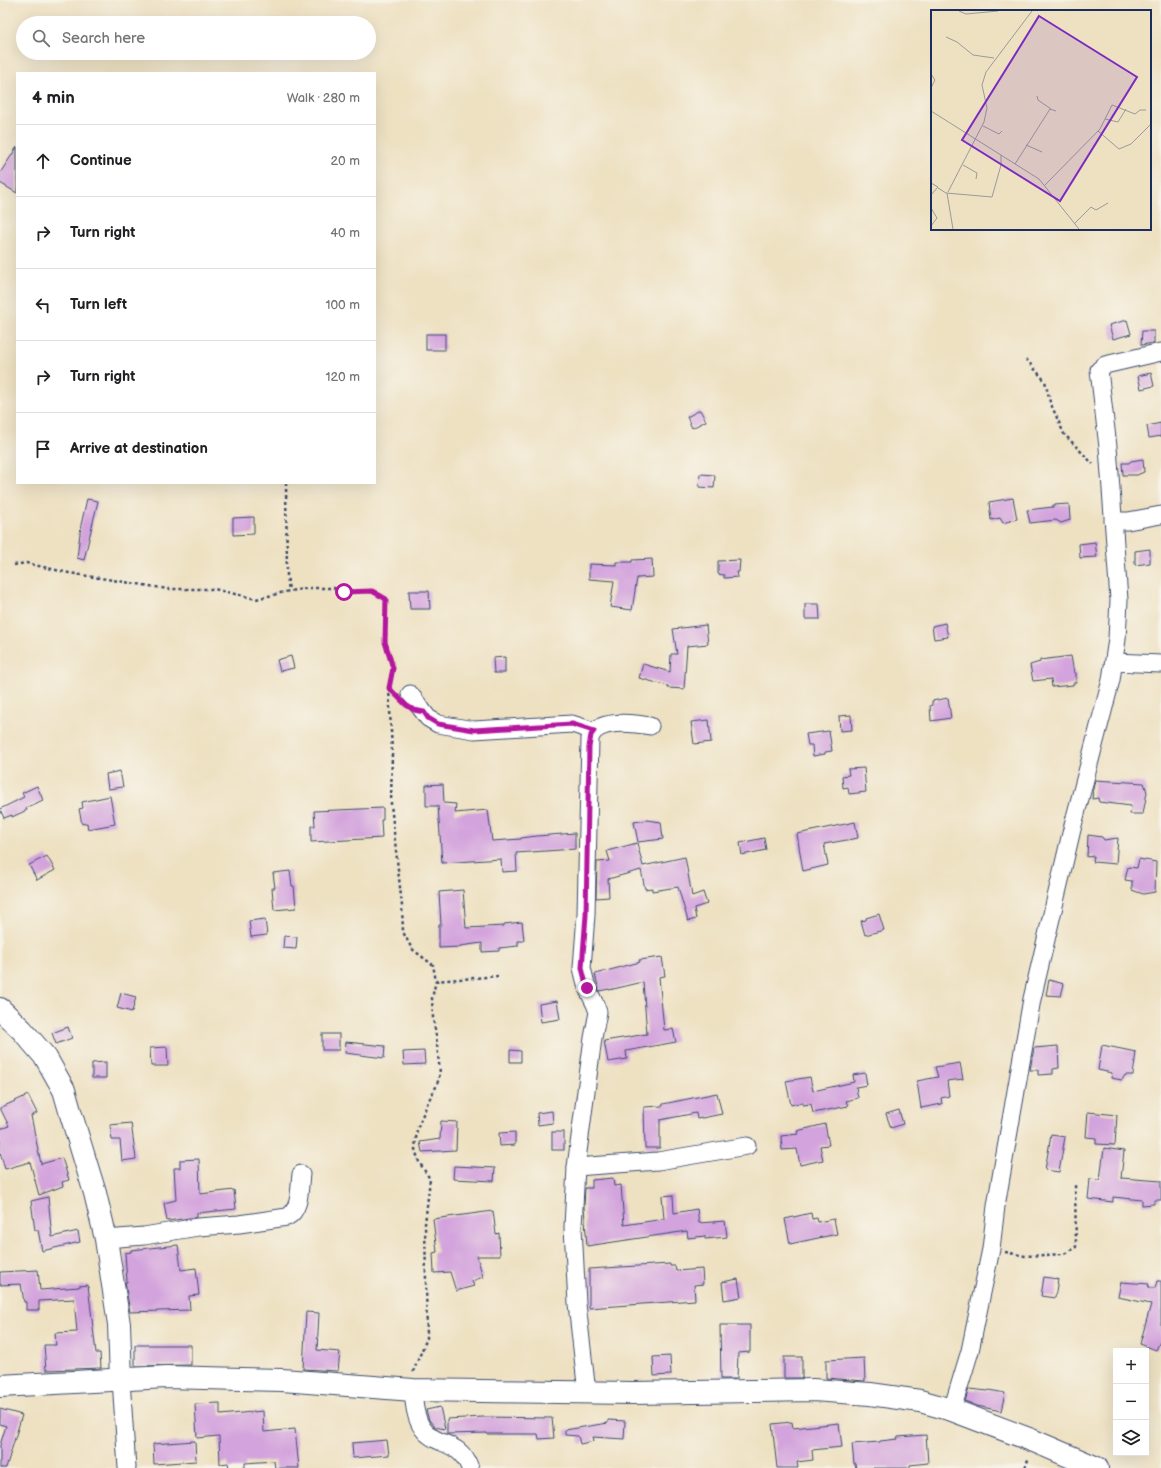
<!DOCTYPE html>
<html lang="en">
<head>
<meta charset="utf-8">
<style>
  :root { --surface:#fff; --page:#f6f6f6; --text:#202124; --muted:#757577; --line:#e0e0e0 }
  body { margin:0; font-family:"Balsamiq Sans",sans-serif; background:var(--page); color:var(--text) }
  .controls { position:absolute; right:12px; bottom:12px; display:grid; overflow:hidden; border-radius:0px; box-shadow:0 4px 16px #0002 }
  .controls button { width:36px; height:36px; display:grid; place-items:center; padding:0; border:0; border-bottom:1px solid var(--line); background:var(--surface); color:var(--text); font:20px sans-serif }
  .stop { position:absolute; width:12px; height:12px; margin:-9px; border:3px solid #b5179e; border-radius:50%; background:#fff }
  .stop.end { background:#b5179e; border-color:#fff; box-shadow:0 1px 4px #0008 }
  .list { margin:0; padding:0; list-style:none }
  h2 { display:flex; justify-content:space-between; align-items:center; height:52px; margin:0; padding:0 16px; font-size:17px }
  h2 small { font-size:13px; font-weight:400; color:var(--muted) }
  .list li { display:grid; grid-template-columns:26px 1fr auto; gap:12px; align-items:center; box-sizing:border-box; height:72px; padding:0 16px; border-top:1px solid var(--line) }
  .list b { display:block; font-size:15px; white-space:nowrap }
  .list em { font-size:13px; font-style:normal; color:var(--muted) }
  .icon { flex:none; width:22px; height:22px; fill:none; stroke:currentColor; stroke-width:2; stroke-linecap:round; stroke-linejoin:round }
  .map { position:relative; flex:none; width:1161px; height:1468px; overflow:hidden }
  .search { position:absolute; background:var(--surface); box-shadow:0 4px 16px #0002; left:16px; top:16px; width:360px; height:44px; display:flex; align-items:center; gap:10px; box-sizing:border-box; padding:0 14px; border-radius:22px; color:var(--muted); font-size:15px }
  .panel { position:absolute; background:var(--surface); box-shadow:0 4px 16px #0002; left:16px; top:72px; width:360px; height:412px; border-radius:0px }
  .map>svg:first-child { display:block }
  .building { fill:#d3a3dd }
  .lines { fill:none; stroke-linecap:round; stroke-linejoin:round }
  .street-casing { stroke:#3b4a6d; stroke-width:19 }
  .secondary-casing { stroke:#3b4a6d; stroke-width:24 }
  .path { stroke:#3b4a6d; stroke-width:2.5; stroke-dasharray:3 3; stroke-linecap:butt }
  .street { stroke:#fff; stroke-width:17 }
  .secondary { stroke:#fff; stroke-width:22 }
  .route { stroke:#b5179e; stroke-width:5 }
  .inset-road { fill:none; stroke:#9a9a9a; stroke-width:1 }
  .view { fill:#7b2cbf; fill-opacity:0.15; stroke:#7b2cbf; stroke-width:2 }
  .inset-edge { fill:none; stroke:#1b2f5e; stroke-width:2 }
</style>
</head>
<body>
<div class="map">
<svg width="1161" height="1468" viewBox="0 0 1161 1468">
  <rect width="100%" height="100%" fill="#f7f3e8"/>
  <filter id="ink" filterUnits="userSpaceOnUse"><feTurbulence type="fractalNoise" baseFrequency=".025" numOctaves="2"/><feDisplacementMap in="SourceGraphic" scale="8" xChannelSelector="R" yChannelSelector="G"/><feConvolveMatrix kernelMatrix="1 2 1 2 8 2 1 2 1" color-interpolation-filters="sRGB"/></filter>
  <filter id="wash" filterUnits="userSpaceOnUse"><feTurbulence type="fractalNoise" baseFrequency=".012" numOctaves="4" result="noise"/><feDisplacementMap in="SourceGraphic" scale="16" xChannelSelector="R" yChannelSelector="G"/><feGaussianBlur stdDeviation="0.9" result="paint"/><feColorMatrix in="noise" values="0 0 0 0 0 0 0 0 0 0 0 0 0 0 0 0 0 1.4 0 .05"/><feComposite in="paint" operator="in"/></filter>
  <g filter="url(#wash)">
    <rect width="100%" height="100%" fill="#eee1c2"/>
    <g id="blocks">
      <g class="building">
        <path d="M17,147v46l-17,-10v-10z"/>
        <path d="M1127,320l4,14 -18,5 -4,-14z"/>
        <path d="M1142,331h12v12l-13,2z"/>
        <rect x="426" y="334" width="19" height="16"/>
        <path d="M1151,373l3,13 -13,3 -3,-13z"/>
        <path d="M700,410l6,11 -14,7 -5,-11z"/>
        <path d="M1161,423v13l-12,2 -2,-12z"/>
        <path d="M1143,459l1,13 -7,3h-14l-1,-12h7l2,-2z"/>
        <path d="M700,474l15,1 -1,13 -15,-1z"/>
        <path d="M1013,498l4,21 -14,4 -3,-5 -9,2 -2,-18z"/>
        <path d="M87,499l11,2 -14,59 -7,-2 4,-33z"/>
        <path d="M1069,504l1,16 -9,3 -5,-3 -26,3 -3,-13 26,-3v-2z"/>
        <path d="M254,517v17l-21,1v-17z"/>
        <path d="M1095,542l2,15 -17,1 -1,-14z"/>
        <path d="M1150,549v14l-15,2v-14z"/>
        <path d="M652,559l1,18 -16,1 -5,32 -22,-3 4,-26 -25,-2v-15l27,1v-3h16v-2z"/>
        <path d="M740,560l-1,12h-2l1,5 -14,1v-3l-6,-1v-13z"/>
        <path d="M409,591h20l1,18h-20z"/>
        <path d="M805,604h14l1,15h-15z"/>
        <path d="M945,623l3,14 -14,2 -2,-13z"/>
        <path d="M706,625l2,19 -21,2 -3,43 -16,-1v-2l-29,-8 4,-14 27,8 1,-18h6l-4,-25z"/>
        <path d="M291,656l3,12 -14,3 -3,-11z"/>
        <path d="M1071,656l3,17h2v10h-3v2l-21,2 -1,-8 -18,2 -3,-16 10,-3v-2z"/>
        <path d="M505,657v16h-11l-1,-15z"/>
        <path d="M948,698l3,20 -20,3 -1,-15 2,-1v-4z"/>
        <path d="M851,715l1,15 -12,1 -1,-15z"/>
        <path d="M709,720l2,22 -17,2 -3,-22z"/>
        <path d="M829,731l3,20 -7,1v2l-12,2 -1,-11h-4l-2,-11z"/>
        <path d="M864,768l2,24 -17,2 -1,-7 -5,1 -1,-12 7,-1 -1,-6z"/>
        <path d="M120,771l3,16 -15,2 -2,-15z"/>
        <path d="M1095,780l49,3 3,9 -4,22h-13l1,-8 -32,-4 -1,-4 -6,1 1,-10z"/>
        <path d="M443,784l1,19 12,1 -1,9 33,-3 4,31 29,-2v-1l16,-2 38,-3v16l-59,4 1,18 -15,1 -1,-13 -59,4 -4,-57h-12v-21z"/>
        <path d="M37,786l6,14 -17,8 1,2 -15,7v-2l-8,3 -4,-9 24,-12 -2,-4z"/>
        <path d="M110,796l5,28 -27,5 -1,-6 -5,1 -3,-15 4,-1 -1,-6z"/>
        <path d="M383,808v12h-2l1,18 -71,4v-16h4l-1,-15z"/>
        <path d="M647,820l14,2 2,17 -25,3 -4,-20z"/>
        <path d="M855,822l3,16 -34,6 4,21 -25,6 -6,-37z"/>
        <path d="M1088,835l14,2 2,3 14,-2 -2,26 -23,-2 1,-6 -7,1z"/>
        <path d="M764,838l2,12 -24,5 -2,-12z"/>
        <path d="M637,843l6,23 42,-9 7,39 11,-4 4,12 -13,4 2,11 -8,2 -10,-34 -26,4v-3l-7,1 -4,-19 -33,9 1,18 -13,1 1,-36 13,-1 -3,-10z"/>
        <path d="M47,856l8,14 -18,10 -8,-15z"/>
        <path d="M1139,859l17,3 -1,30 -12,2 -11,-4v-9l-7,-1 3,-13 9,1z"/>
        <path d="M290,871l2,15h2l2,22 -22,2 -2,-22h3l-2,-15z"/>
        <path d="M463,890l3,38 38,-2v-2l18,-2 2,19h-6v5l-19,2v3l-17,1v-9l-22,3v1l-21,1v-23h2l-2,-33z"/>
        <path d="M879,914l5,16 -19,5 -4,-14 5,-1v-2z"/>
        <path d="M265,919l2,16 -16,2 -2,-16z"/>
        <path d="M284,936l13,1 -1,12 -13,-1z"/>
        <path d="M662,957l3,19 -6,1 5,53 9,-1 3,13 -50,9 1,8 -19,3 -4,-21 43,-7 -4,-52 -34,8v-1l-10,2 -4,-17 45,-12 -1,-2z"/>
        <path d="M1049,980l15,4 -3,12 -15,-1z"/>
        <path d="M121,993l15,4 -4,15 -15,-4z"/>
        <path d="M557,1001l3,18 -19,3 -2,-18z"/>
        <path d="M68,1027l4,11 -16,6 -4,-11z"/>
        <rect x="322" y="1034" width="17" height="16"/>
        <path d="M346,1042l39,4 -1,12 -39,-5z"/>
        <path d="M1102,1045l34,7 -3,23h-8l-3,5 -11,-2 1,-5 -14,-3z"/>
        <path d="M1058,1046l1,22 -6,1v5l-15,1v-5h-8l4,-22z"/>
        <path d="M167,1047l1,19h-17l-1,-18z"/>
        <path d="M510,1050l11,1v11h-11z"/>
        <path d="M424,1051l1,13 -21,1 -1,-13z"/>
        <path d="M106,1062v16h-14v-15z"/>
        <path d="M960,1063l3,16 -16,2 2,15 -8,2 1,6 -21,4 -4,-27 21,-4 -3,-10z"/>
        <path d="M865,1073l2,12 -11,2 2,11 -12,3 2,5 -35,7 -2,-9 -8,1v-3l-12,3 -5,-24 24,-4 3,14 41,-9 -1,-7z"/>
        <path d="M717,1093l5,21 -25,5 -1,-6 -36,7v28h-15l-1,-41 19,-1v-2z"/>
        <path d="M28,1095l9,18 -6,3 10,48 21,-6 7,22 -7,2 1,4 -24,9 -9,-33 -25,7 -5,-17v-23l9,-3 -9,-18z"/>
        <path d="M899,1110l4,14 -12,4 -5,-14z"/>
        <path d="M552,1111l1,12 -15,2 -1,-12z"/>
        <path d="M1088,1112l29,3 -2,30 -19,-1v-6l-10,-1z"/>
        <path d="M441,1121l16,1 -1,28 -34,2 -2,-10 20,-3z"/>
        <path d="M131,1123l5,36 -14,2 -2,-21h-8l-2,-15z"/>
        <path d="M825,1124l4,21 -9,1 3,14 -23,5 -3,-16 -15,1 -1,-14 17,-2 -1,-3z"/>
        <path d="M515,1132v13l-15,1 -1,-13z"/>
        <rect x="552" y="1132" width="12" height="18"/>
        <path d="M1051,1135l14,2 -6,35 -14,-2z"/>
        <path d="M1104,1148l20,3 -3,27 40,3v19h-7v4l-12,1v-5l-29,-3v5l-25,-3 2,-20 10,1z"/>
        <path d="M199,1159l1,35 34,-4 2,19 -39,4v4l-30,4 -3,-18 12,-3 -2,-32h6v-8z"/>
        <path d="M454,1166l41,2 -1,13 -41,-2z"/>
        <path d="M613,1178l1,8 7,-1 3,40 40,-6 -2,-23 11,-1 1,18 23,-4 2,14 26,-2 2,16 -22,2v-3l-17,2 -1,-7 -100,15 -3,-39 1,-19h7v-8z"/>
        <path d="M48,1197l4,40 26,-6 2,11 -38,9 -4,-21 -3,1 -4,-30z"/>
        <path d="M493,1211l3,23 3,-1 1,23h-23l6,21 -11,4 2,5 -18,5 -6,-19 -16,1 -1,-20 4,-1 -4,-33z"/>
        <path d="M811,1213l1,6 5,-1 1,4 16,-3 3,15 -47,10 -5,-25z"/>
        <path d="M178,1245l3,25 15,-2 3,27 -10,1 1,14 -60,2 -5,-30h2l-2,-29 6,-1v-2z"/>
        <path d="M670,1264v2h5l1,5 26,-2 1,15 -9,1 1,15 -106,8v-39z"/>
        <path d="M38,1270l2,20 39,-3v-1l9,-1 8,68h4l1,15 -55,2 -2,-25h12l-1,-12 22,-1 -3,-33 -35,2v9h-13v-8h-2l-3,-18 -21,1v-13z"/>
        <path d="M1044,1277l14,2 -3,19 -14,-2z"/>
        <path d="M738,1279l3,18 -17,3 -2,-18z"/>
        <path d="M1157,1281h4v58l-5,11 -16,-6 11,-40 -33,-7 3,-15 28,2 -1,4h7z"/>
        <path d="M306,1312l13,1 -2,37 23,2 -2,19 -35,-2z"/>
        <path d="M720,1325h30v27l-12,1 -1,26h-16z"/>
        <path d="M135,1345h56v20l-56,1z"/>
        <path d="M670,1356l1,19 -17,1 -1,-19z"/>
        <rect x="784" y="1357" width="18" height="21"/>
        <path d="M864,1358l1,23 -39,-3v-18z"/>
        <path d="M969,1389l19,2 1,-1 16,3 -4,18 -24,-5 -12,-5z"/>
        <path d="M220,1403v12l43,-4 1,21 31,-3 4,39h-24l-1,-7 -29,2v5h-16l-1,-5 -8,1 -1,-28 -22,2 -2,-34z"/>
        <path d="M440,1407l5,22 -10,-2 -6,-7 -3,-10z"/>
        <path d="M0,1409l22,6 -16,53h-6v-23l6,-19 -6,-2z"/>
        <path d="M483,1417l69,1 2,20 -15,1 -1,-5h-51v-1l-40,1v-15z"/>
        <path d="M608,1420l17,1 -1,18 -31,-2 1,4 -14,3 -2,-8 -13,-1v-5l43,-7z"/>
        <path d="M792,1422l1,6 46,-5 3,24 -30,3 1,10 -16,2 1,6h-21l-5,-44z"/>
        <path d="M926,1435l2,28 -18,2v3h-54l-1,-4h-1l-2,-20 28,-2v-1l18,-2 -1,-2z"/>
        <path d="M387,1440l2,15 -36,3 -1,-15z"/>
        <path d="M195,1441l1,20 -42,3 -1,-20z"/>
      </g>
    </g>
  </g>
  <g filter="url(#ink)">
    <use href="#blocks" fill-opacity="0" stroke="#3b4a6d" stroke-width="1"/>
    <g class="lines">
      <defs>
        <g id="street">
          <path d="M1113,521h15l33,-6"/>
          <path d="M1114,662l47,2"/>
          <path d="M410,694l18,24 10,6 36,6 98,-6 22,7"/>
          <path d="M576,1167l82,-6 89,-15"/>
          <path d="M106,1239l38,-3 54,-9 41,-3 48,-7c14,-7 12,-28 14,-43"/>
          <path d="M121,1380l6,88"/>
          <path d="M413,1390c1,13 2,28 10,39 13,18 36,10 47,39"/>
          <path d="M587,1393l-10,-89 -4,-77 3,-60 17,-129 5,-26 -3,-8 -8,-16 -5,-20 4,-53 4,-176c5,-21 44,-16 60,-13"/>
          <path d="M952,1410l18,-59 21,-102 5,-43 36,-207 41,-174 30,-114 8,-31 6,-41 2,-39 -11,-153 -9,-77 6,-5 56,-13"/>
        </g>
        <g id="secondary">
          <path d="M0,1009l22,21 24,28 18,32 6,21 25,82 11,46 13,85 2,56"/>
          <path d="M0,1386l166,-9 116,3 131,10 220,3 180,-3 57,4 50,7 32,9 82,31 63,27"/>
        </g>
      </defs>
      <use href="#street" class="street-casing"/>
      <use href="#secondary" class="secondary-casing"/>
      <g class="path">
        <path d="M1026,359l19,22 5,21 14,32 29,30"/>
        <path d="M286,483l1,92 2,16"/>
        <path d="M14,565l12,-2 43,10 99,16h46l42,10 33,-8 22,-3h23l10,4 29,-1 13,8 -1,43 8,26 -4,20 6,7"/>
        <path d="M389,688l3,64 -1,52 11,102 1,26 9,17 21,16 3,16 62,-5"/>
        <path d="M1005,1252l20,4 39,-2 12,-7 -1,-63"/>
        <path d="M413,1372l14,-34 -2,-114 5,-45 -11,-17 -4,-13 2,-20 11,-27 9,-17 3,-12 -4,-38 -3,-17 -1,-20 4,-17"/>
        <path d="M1025,1468l4,-11"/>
      </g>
      <use href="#street" class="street"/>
      <use href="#secondary" class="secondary"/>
    </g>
  </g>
  <g class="lines" filter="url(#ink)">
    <path class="route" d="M344,592l28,-1 14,8 -1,43 8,26 -4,20 17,17 8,5 10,2 4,6 10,6 36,6 98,-6 22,7 -3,4 -2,12 -3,168 -4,53 5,20"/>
  </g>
  <g transform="translate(931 10)">
    <rect width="220" height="220" fill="#eee1c2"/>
    <path class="inset-road" d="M28,1l7,3 32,-3M15,27l11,5 16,13 21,3M0,64l4,6 -4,8M106,86l1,4 13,9M0,101l108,68 40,50M174,109l13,3 8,-13M52,116l16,8 3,-3M167,121l21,18 12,-5 20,-20M95,135l16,7M84,154l35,-55 6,2M32,155l14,8 -1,6M0,173l7,4 -7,8M114,175l55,-56 12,-24 23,9 5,-4h6M7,178l8,5 46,4 9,-32v-10M17,182l36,-70 3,-14 -5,-23 4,-13 46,-61M16,183l6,36M0,198l6,10 -6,8M143,214l17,-17 5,3 12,-7"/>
    <path class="view" d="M108,6l98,61 -77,124 -98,-61z"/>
    <rect width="220" height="220" class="inset-edge"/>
  </g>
</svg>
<div class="controls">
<button>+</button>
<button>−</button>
<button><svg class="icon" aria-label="layers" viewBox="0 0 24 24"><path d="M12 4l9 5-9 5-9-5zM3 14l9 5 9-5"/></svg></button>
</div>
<div class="stop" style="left:344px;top:592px"></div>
<div class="stop end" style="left:587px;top:988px"></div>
<div class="search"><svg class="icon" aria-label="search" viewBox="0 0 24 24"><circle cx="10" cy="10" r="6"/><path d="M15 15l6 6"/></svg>Search here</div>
<section class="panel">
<h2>4 min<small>Walk · 280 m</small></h2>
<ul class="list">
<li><svg class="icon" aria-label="ahead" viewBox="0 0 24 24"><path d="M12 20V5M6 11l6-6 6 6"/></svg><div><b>Continue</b></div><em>20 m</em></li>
<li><svg class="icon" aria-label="right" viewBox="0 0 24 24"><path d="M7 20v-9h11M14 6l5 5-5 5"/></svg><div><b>Turn right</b></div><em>40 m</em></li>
<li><svg class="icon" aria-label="left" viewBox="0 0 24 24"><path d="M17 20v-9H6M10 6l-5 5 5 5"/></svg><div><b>Turn left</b></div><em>100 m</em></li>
<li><svg class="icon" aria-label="right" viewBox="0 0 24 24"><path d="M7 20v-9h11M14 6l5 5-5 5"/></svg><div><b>Turn right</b></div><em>120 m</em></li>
<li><svg class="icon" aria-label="arrive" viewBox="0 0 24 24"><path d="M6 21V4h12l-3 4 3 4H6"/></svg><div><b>Arrive at destination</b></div></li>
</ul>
</section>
</div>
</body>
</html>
